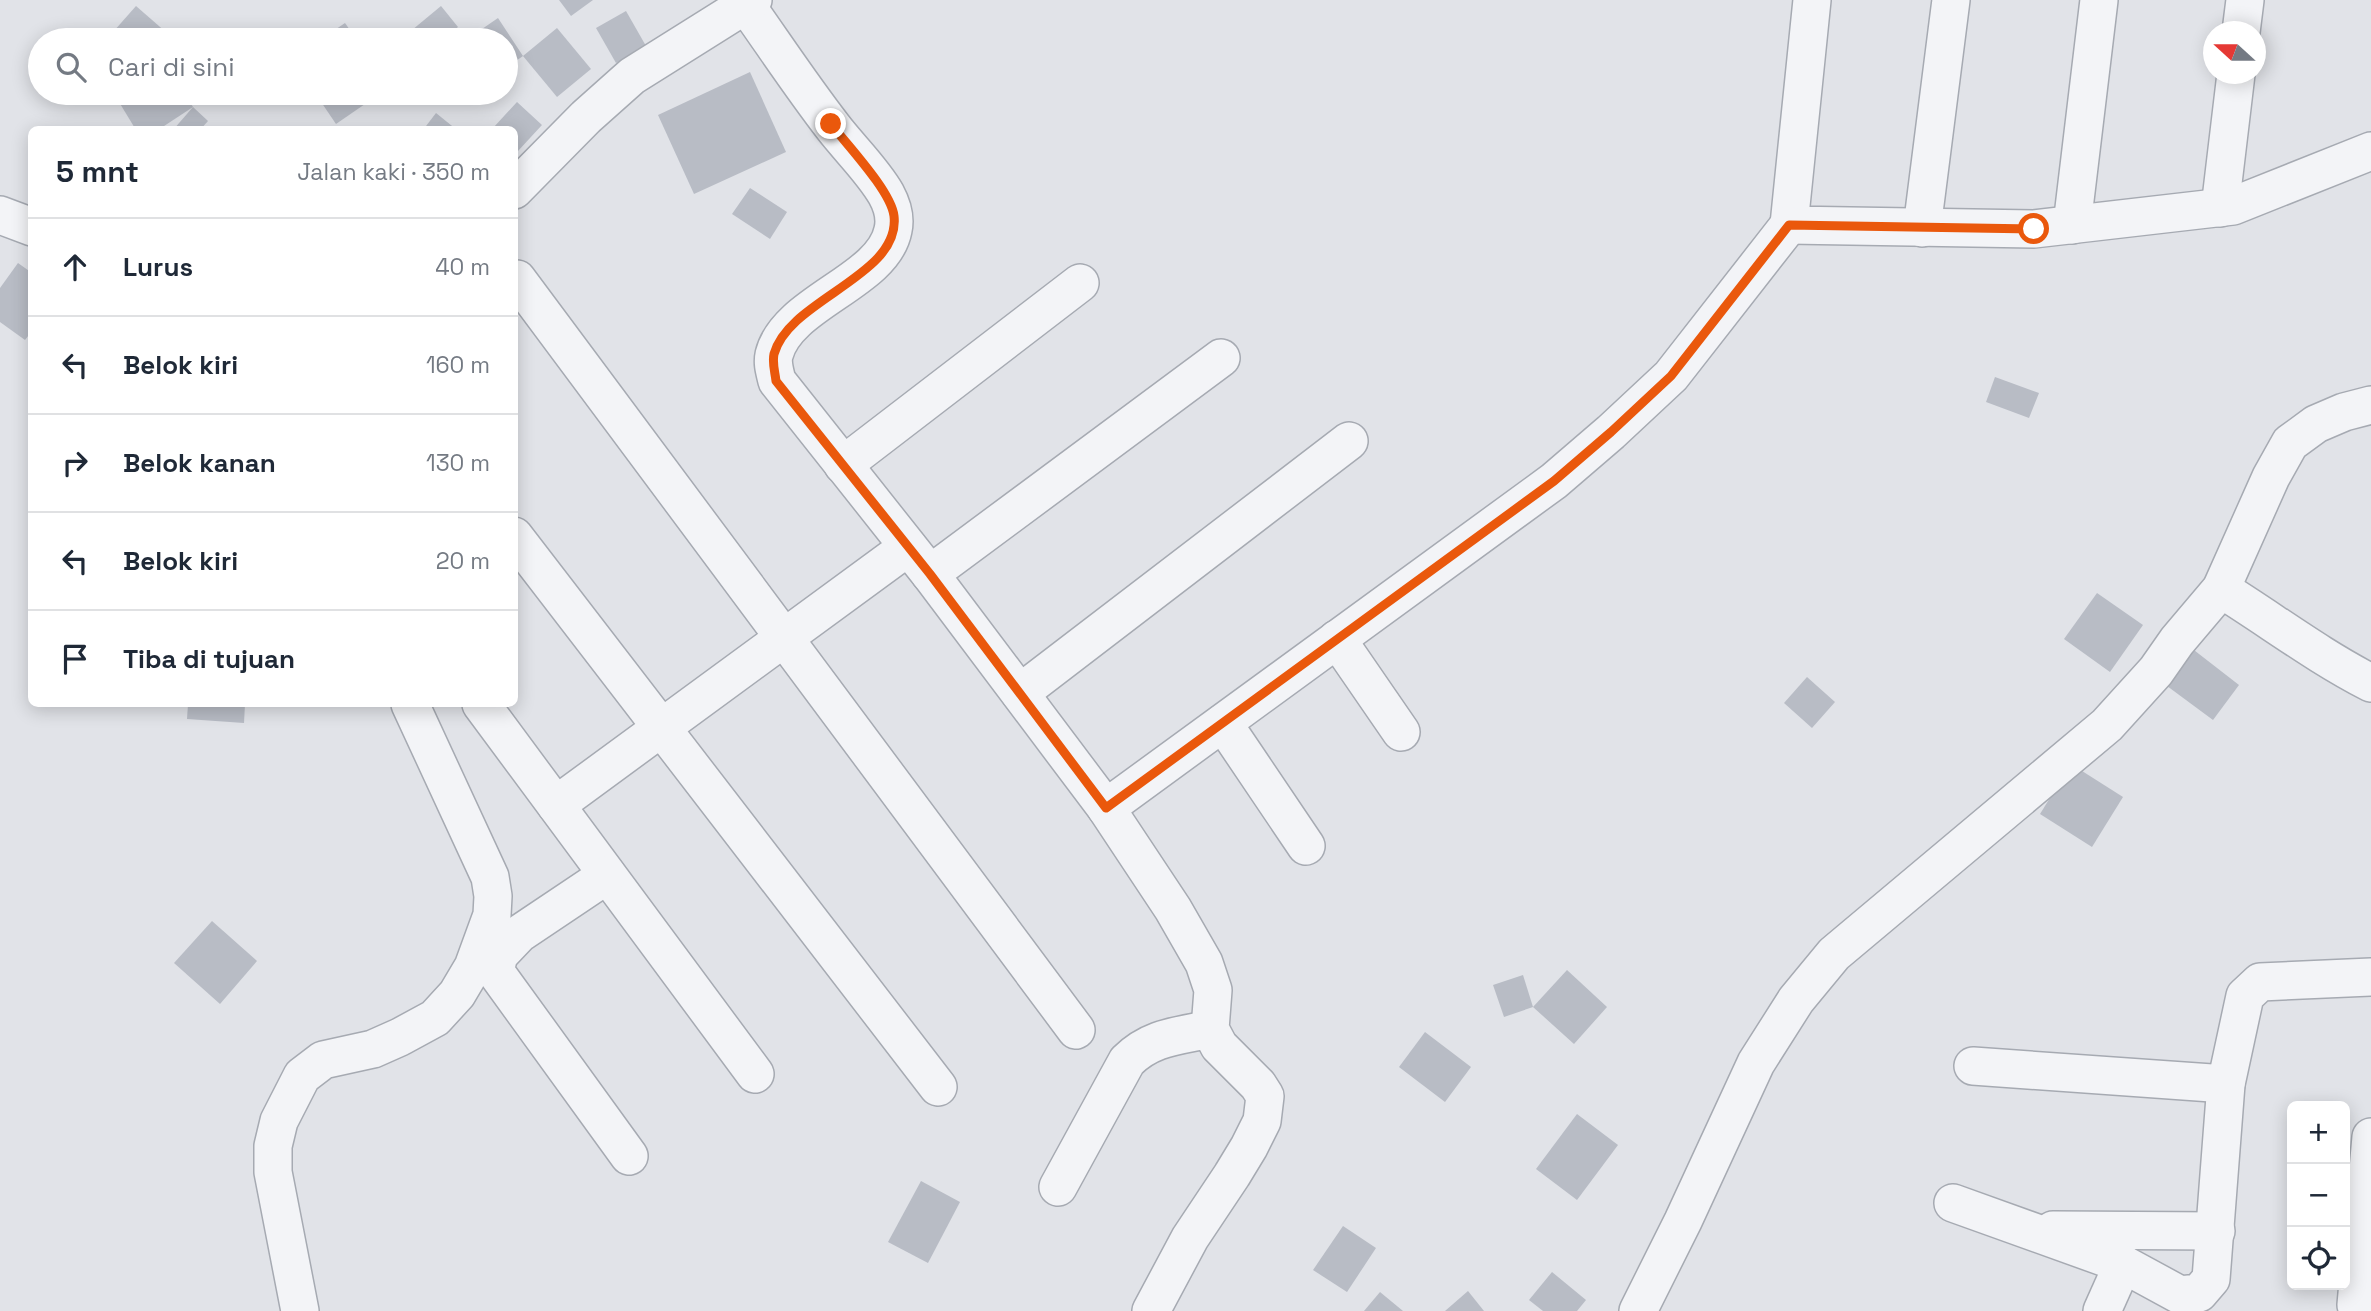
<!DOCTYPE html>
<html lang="id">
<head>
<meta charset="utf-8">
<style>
  :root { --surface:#fff; --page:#f6f6f7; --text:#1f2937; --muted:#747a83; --line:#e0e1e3 }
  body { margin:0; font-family:"Space Grotesk",sans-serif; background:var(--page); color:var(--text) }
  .controls { position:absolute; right:21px; bottom:21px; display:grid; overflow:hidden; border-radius:10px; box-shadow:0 4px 18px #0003 }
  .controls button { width:63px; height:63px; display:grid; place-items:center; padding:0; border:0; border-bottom:2px solid var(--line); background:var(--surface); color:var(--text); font:35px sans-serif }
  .compass { position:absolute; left:2203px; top:21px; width:63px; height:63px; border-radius:50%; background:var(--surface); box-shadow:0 4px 18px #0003; rotate:291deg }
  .stop { position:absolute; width:21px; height:21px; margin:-16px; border:5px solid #ea580c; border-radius:50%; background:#fff }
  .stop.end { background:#ea580c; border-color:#fff; box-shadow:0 2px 7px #0008 }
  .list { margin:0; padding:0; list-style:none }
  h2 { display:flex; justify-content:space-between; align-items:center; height:91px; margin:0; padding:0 28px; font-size:30px }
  h2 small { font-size:23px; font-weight:400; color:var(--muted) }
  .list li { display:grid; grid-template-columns:46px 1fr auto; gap:21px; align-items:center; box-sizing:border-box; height:98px; padding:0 28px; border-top:2px solid var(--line) }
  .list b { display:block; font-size:26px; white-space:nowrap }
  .list em { font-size:23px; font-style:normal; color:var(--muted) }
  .icon { flex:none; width:38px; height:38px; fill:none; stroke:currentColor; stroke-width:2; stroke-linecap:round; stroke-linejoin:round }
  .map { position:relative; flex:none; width:2371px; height:1311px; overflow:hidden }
  .search { position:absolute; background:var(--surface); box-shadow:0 4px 18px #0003; left:28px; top:28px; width:490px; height:77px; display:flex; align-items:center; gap:18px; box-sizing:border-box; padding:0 24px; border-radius:38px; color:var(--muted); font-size:26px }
  .panel { position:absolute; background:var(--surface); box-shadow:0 4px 18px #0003; left:28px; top:126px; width:490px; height:581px; border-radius:10px }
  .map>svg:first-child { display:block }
  .building { fill:#b8bcc5 }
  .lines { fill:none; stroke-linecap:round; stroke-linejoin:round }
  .minor-casing { stroke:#a6aab2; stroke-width:40 }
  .minor { stroke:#f3f4f7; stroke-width:37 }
  .route { stroke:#ea580c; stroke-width:9 }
</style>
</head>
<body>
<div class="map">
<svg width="2371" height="1311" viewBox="0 0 2371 1311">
  <rect width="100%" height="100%" fill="#e1e3e8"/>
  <g class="building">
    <path d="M559,0h34l-22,16z"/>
    <path d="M136,6l39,34h-69z"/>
    <path d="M441,6l17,21 -16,13h-42z"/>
    <path d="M626,11l20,35 -30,17 -20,-35z"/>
    <path d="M498,18l25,38 -17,12v-28h-40z"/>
    <path d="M345,23l12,17h-37z"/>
    <path d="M557,28l34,41 -34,28 -34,-41z"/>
    <path d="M750,72l36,80 -92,42 -36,-79z"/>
    <path d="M133,93h51l9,14 -35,23h-22l-17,-28z"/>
    <path d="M315,93h66l-45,31z"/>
    <path d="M517,102l25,23 -24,26 -4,-3v-18l-21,-2z"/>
    <path d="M193,107l15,14 -8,9h-27z"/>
    <path d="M436,113l21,17h-34z"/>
    <path d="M750,188l37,24 -17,27 -38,-25z"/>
    <path d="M18,263l14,10v58l-7,9 -25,-18v-34z"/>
    <path d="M1995,377l44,16 -10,25 -43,-16z"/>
    <path d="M2097,593l46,32 -33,47 -46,-33z"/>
    <path d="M2190,647l49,38 -26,35 -50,-37z"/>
    <path d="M1807,677l28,25 -23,26 -28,-25z"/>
    <path d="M188,704h57l-1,19 -57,-4z"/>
    <path d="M2071,764l52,33 -31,50 -52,-33z"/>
    <path d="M212,921l45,40 -37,43 -46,-41z"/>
    <path d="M1567,970l40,37 -33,37 -41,-37z"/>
    <path d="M1523,975l10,32 -29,10 -11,-32z"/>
    <path d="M1425,1032l46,35 -26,35 -46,-35z"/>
    <path d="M1577,1114l41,31 -41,55 -41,-31z"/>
    <path d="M921,1181l39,21 -32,61 -40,-21z"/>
    <path d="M1343,1226l33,22 -29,44 -34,-22z"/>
    <path d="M1552,1272l34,28 -9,11h-34l-14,-11z"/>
    <path d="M1468,1291l16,20h-39z"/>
    <path d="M1380,1292l23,19h-39z"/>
  </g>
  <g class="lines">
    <defs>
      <g id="minor">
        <path d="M1812,0l-23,225 245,4 199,-23 138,-55"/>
        <path d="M746,5c29,41 56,82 87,122 16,21 40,44 53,67 6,11 10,23 7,36 -10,52 -106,72 -119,125 -2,9 1,17 3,26l153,193 176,234 67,101 31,54 9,27 -3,39 9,17 39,39 7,11 -3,25 -13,26 -17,28 -42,63 -39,73"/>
        <path d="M2241,32l4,-32"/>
        <path d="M514,190l72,-73 46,-41 121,-76"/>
        <path d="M2220,208l16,-134"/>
        <path d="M0,215l32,12"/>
        <path d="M2072,225l27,-225"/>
        <path d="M1922,228l29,-228"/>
        <path d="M517,279l559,751"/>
        <path d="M843,465l237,-182"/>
        <path d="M514,536l424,551"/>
        <path d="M930,574l291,-216"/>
        <path d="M2221,589c50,31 97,67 150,94"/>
        <path d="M1337,639l64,93"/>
        <path d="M1020,693l329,-252"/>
        <path d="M481,704l274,370"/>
        <path d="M1223,723l83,123"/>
        <path d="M556,805l352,-258"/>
        <path d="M1106,808l448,-327 57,-49 60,-56 118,-151"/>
        <path d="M607,875l-88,59 -20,21 -4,16 134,185"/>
        <path d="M1973,1066l253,18"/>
        <path d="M1058,1187l69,-126c24,-24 51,-25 83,-32"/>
        <path d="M1953,1203l170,61 57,31 19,-2 12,-14 15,-195 19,-88 15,-14 111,-5"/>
        <path d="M2053,1230l163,1"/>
        <path d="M2356,1305l15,-168"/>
        <path d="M300,1311l-27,-139v-26l6,-25 23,-45 21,-16 50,-11 27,-12 35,-19 22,-24 16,-27 19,-52 1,-19 -3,-19 -80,-173"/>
        <path d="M1638,1311l45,-90 73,-158 40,-63 38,-46 273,-229 49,-54 21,-30 44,-52 50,-112 19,-34 26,-19 28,-12 27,-7"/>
        <path d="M2102,1311l21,-47"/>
      </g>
    </defs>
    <use href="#minor" class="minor-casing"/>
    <use href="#minor" class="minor"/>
  </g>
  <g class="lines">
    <path class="route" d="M831,124c16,21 60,67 63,92 7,60 -105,83 -120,138 -2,9 1,18 2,27l154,193 176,234 448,-327 57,-49 60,-56 118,-151 245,4"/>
  </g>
</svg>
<div class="controls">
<button>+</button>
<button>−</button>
<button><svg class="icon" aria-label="locate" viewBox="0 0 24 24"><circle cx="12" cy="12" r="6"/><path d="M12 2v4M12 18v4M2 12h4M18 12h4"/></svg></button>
</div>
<svg class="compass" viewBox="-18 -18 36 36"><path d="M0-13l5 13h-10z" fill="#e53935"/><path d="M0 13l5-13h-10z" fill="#747a83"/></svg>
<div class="stop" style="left:2034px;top:229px"></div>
<div class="stop end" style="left:831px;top:124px"></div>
<div class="search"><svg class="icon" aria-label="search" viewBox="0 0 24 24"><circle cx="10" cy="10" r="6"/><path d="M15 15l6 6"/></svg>Cari di sini</div>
<section class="panel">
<h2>5 mnt<small>Jalan kaki · 350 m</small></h2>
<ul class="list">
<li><svg class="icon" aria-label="ahead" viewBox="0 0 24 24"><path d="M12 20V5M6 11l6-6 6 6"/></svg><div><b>Lurus</b></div><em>40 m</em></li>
<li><svg class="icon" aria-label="left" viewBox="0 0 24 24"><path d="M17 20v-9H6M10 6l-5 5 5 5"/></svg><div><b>Belok kiri</b></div><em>160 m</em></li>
<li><svg class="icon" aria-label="right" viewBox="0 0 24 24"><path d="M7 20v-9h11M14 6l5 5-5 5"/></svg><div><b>Belok kanan</b></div><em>130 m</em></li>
<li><svg class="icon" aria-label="left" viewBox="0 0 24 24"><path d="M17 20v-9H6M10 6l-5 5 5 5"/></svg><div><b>Belok kiri</b></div><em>20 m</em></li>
<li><svg class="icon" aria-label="arrive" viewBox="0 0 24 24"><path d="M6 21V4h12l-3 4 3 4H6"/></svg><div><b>Tiba di tujuan</b></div></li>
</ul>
</section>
</div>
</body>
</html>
